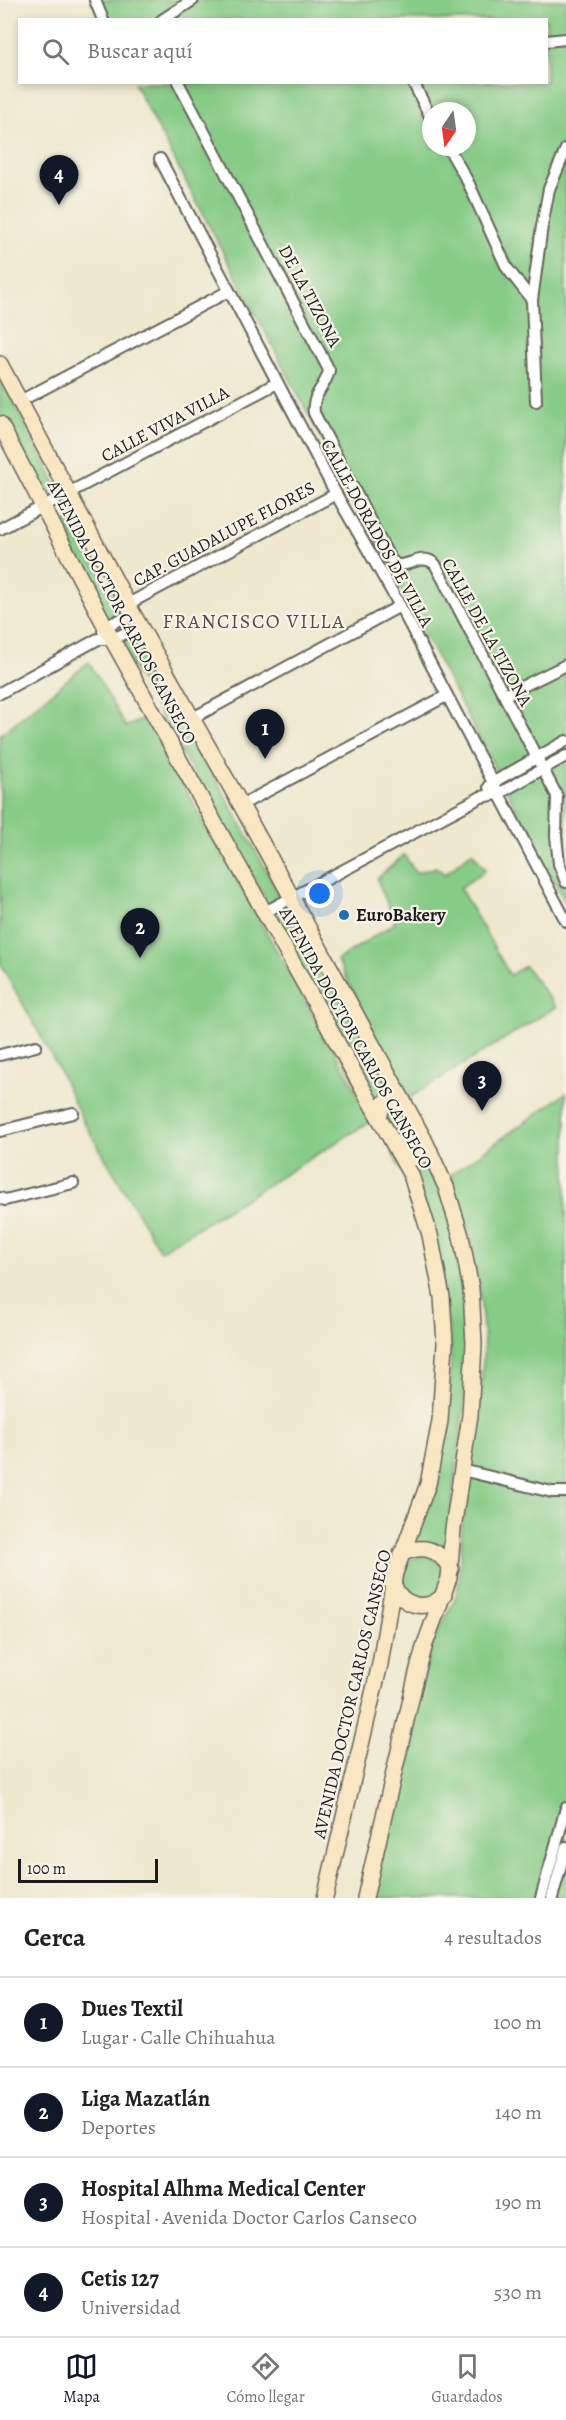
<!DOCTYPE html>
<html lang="es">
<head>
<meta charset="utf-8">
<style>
  :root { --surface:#fff; --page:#f2f2f2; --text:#222; --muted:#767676; --line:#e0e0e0; --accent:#111827 }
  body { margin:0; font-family:Alegreya,serif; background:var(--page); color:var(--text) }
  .compass { position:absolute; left:422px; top:102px; width:54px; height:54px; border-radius:50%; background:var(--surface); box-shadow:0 3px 9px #0003; rotate:193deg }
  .scale { position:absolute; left:18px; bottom:15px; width:140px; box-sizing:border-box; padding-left:6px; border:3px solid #1c1c1c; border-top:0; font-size:16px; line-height:21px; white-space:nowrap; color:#1c1c1c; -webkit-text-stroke:4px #f7f3e8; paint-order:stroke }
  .you { position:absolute; left:320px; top:894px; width:21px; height:21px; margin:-15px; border:4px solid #fff; border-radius:50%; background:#1a73e8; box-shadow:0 0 0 9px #1a73e833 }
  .badge { display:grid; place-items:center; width:39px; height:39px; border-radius:50%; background:var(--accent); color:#fff; font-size:20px; font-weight:700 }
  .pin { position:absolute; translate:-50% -50px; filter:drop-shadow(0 2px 3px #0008) }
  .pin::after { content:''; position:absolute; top:32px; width:21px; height:18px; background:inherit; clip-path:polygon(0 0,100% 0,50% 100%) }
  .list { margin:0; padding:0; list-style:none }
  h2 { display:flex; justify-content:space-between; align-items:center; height:78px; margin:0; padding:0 24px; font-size:26px }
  h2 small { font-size:20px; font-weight:400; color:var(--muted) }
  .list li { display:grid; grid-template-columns:39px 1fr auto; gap:18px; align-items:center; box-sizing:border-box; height:90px; padding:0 24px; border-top:2px solid var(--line) }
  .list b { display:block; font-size:22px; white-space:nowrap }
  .list p { margin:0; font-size:20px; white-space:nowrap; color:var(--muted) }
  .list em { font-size:20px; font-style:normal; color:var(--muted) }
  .icon { flex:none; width:33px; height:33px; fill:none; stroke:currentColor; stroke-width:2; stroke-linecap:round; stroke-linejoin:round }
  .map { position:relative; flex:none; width:566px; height:1898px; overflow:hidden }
  .search { position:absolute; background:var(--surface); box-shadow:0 3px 9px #0003; left:18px; right:18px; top:18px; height:66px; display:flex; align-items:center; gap:15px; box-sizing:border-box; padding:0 21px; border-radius:0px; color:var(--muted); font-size:22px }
  .sheet { height:438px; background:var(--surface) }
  nav { display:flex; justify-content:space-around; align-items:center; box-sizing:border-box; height:84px; border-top:2px solid var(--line); background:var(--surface); font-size:16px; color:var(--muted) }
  nav a { display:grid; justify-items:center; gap:3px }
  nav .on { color:var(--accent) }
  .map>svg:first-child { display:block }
  .green { fill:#86cb86; stroke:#517451; stroke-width:1.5; fill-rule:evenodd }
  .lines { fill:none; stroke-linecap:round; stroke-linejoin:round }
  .minor-casing { stroke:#66635a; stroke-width:14 }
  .secondary-casing { stroke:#66635a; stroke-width:18 }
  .minor { stroke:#fff; stroke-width:10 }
  .secondary { stroke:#f9e7c3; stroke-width:15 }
  .poi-dot { fill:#1f6fb2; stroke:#f7f3e8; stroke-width:2 }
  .labels { text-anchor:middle; stroke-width:4.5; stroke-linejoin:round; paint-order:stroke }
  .street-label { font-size:18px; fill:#1c1c1c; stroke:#f7f3e8 }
  .poi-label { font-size:18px; font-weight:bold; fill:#1c1c1c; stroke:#f7f3e8; text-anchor:start }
  .neighbourhood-label { font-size:20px; letter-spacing:1.5px; fill:#5c4a47; stroke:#f7f3e8 }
</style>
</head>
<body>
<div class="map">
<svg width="566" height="1898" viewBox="0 0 566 1898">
  <rect width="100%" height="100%" fill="#f7f3e8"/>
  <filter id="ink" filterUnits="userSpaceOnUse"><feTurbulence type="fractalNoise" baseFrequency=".0167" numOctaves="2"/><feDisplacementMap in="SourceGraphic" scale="12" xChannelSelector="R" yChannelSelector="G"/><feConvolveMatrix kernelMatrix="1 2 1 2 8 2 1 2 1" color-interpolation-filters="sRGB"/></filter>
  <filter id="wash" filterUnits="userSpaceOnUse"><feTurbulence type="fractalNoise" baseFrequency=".008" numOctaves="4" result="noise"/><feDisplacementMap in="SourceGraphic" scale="24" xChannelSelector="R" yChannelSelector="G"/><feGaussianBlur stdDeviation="1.35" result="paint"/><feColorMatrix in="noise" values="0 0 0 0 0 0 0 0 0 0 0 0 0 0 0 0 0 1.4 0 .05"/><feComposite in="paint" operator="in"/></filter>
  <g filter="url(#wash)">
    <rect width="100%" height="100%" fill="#eee8ce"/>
    <g class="green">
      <path d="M91,0h475v903l-432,-820 412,-1v-62h-445zM431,111h36v36h-36z"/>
      <path d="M0,376l57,110v6l-4,4h-6l-4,-5 -43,-73z"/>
      <path d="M68,521l58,95 -18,7 -48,-99z"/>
      <path d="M137,635l137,249 7,17 -8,4 -5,-2 -151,-263z"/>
      <path d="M89,662l37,65 19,-9 228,402 -213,131 -78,-132 -26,-55 -56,-101v-228z"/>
      <path d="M472,852l14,18 -26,18 50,87 15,-9 31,41 -147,91 -72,-138 58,-37 -18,-44 27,-24 12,18 20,-6 9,7z"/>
      <path d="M289,911l108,186 51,112 14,63 6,59 1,36 -24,186 -31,-10 15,-41 13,-52 8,-57 1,-50 -16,-107 -164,-317z"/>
      <path d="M566,1093v805h-194l56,-239 8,-24 19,-36 4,-16 4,-74 18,-115 3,-55 -5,-54 -13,-60 -16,-50z"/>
      <circle cx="423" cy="1577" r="21"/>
    </g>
  </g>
  <g filter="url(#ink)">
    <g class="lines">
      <defs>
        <g id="minor">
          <path d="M95,0l8,20"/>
          <path d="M162,20l31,-20"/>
          <path d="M546,41l20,-2"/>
          <path d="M178,82l151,288c-2,16 -18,24 -15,43l76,146 7,6c14,1 25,-12 38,-1l122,232 -1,40 3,28 7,18"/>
          <path d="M413,82l18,36"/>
          <path d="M448,147l20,35 39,86 25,32"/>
          <path d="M160,159l176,335 64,112 166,315"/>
          <path d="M20,401l209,-110"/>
          <path d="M536,401l-4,-101 10,-74 7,-37 17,-40"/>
          <path d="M0,529l277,-146"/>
          <path d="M128,604l208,-110"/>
          <path d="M103,631l3,-5 27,-12"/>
          <path d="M0,693l98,-54h14l28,-12"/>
          <path d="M505,695l61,-30"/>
          <path d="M191,719l209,-113"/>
          <path d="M489,787l3,-4 74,-42"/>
          <path d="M241,805l205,-109"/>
          <path d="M265,912l216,-115 17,-3 68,-38"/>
          <path d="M0,1055l36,-9"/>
          <path d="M0,1131l73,-18"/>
          <path d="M0,1198l5,2 68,-17"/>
          <path d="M462,1470l90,22h14"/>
          <path d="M541,1898l25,-90"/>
          <path d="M552,1898l14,-51"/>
        </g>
        <g id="secondary">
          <path d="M0,364l133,250 108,191 183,334 22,48 15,49 10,53 3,55 -4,71 -17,114 -4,49 -24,66 -8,29 -52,225"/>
          <path d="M0,424l112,215 299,536 19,60 12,62 3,47 -5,77 -12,63 -33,89 -15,91 -55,234"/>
          <path d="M379,1116l5,-13 6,-3 14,3"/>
          <path d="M398,1152c13,7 19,9 32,-1"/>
          <path d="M401,1554c22,-10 37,-6 50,15"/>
          <path d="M393,1583c8,24 34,30 51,12"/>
        </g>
      </defs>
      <use href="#minor" class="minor-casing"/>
      <use href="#secondary" class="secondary-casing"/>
      <use href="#minor" class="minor"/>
      <use href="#secondary" class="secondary"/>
    </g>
  </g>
  <circle class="poi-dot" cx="344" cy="915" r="6"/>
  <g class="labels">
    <g class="street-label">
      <text transform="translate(310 296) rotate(62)" y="6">DE LA TIZONA</text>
      <text transform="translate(165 424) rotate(-28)" y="6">CALLE VIVA VILLA</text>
      <text transform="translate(377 533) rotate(61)" y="6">CALLE DORADOS DE VILLA</text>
      <text transform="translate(224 534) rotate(-28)" y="6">CAP. GUADALUPE FLORES</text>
      <text transform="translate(122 612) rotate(62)" y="6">AVENIDA DOCTOR CARLOS CANSECO</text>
      <text transform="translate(487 632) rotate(61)" y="6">CALLE DE LA TIZONA</text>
      <text transform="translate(356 1038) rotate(61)" y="6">AVENIDA DOCTOR CARLOS CANSECO</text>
      <text transform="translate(352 1694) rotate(-77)" y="6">AVENIDA DOCTOR CARLOS CANSECO</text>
    </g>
    <g class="poi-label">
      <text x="356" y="921">EuroBakery</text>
    </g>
    <g class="neighbourhood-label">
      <text x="254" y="628">FRANCISCO VILLA</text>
    </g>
  </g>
</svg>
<svg class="compass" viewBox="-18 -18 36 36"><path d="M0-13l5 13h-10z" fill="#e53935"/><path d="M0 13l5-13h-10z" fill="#767676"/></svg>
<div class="scale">100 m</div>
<div class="you"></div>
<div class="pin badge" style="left:265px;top:759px">1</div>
<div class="pin badge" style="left:140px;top:958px">2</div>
<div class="pin badge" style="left:482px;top:1111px">3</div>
<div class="pin badge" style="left:59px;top:205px">4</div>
<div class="search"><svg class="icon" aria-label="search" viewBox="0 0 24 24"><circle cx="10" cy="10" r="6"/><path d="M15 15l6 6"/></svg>Buscar aquí</div>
</div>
<section class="sheet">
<h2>Cerca<small>4 resultados</small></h2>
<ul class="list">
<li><span class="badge">1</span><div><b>Dues Textil</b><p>Lugar · Calle Chihuahua</p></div><em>100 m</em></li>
<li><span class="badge">2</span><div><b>Liga Mazatlán</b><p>Deportes</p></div><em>140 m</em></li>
<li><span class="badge">3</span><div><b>Hospital Alhma Medical Center</b><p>Hospital · Avenida Doctor Carlos Canseco</p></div><em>190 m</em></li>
<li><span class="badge">4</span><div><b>Cetis 127</b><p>Universidad</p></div><em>530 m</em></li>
</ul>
</section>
<nav>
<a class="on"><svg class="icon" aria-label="map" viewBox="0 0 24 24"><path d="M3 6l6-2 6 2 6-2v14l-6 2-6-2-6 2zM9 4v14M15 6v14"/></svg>Mapa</a>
<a><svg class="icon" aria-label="directions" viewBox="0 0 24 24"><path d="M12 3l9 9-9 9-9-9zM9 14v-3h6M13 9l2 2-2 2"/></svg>Cómo llegar</a>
<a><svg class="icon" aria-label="saved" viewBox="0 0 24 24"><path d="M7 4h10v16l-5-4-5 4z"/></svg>Guardados</a>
</nav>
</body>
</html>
